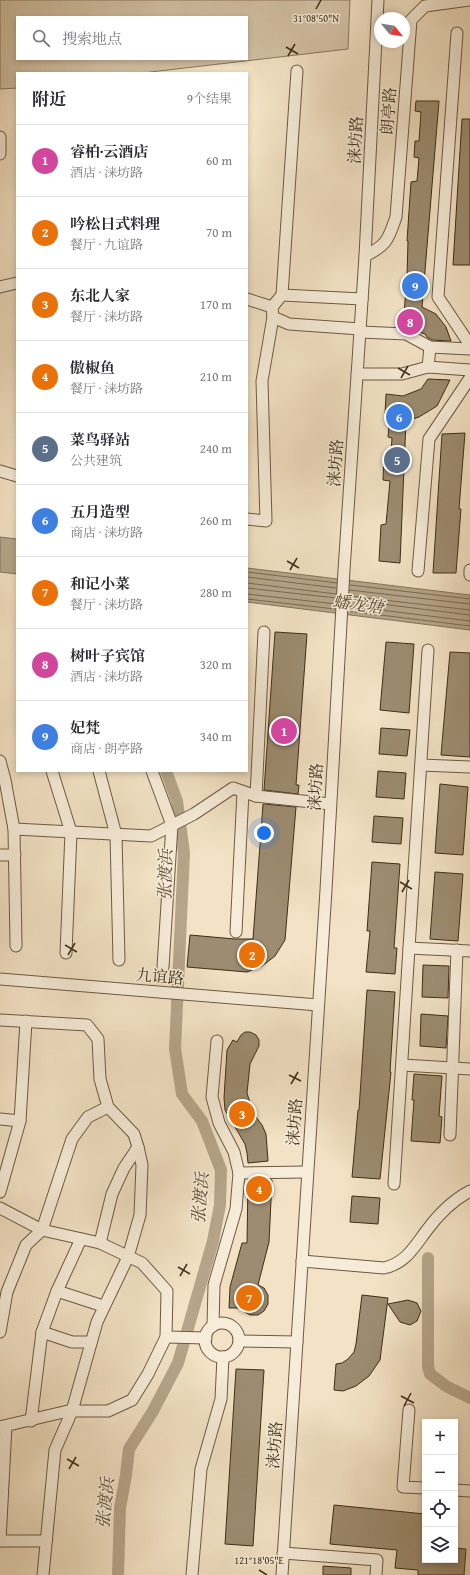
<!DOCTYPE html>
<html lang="zh">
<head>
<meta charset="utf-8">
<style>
  :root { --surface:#fff; --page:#f2f2f3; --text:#2b2b33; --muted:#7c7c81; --line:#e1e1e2; --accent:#0b8043 }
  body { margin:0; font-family:"Gentium Book Plus","Noto Serif SC",serif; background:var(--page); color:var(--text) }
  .controls { position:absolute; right:12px; bottom:12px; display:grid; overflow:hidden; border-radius:0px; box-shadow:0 2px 6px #0003 }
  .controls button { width:36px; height:36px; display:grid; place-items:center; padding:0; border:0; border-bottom:1px solid var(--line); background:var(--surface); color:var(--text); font:20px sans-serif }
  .compass { position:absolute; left:374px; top:12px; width:36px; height:36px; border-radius:50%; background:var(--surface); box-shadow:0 2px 6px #0003; rotate:120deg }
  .you { position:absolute; left:264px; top:833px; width:14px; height:14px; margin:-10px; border:3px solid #fff; border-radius:50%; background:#1a73e8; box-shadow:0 0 0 6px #1a73e833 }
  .badge { display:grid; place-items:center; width:26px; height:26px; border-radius:50%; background:var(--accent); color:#fff; font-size:13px; font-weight:700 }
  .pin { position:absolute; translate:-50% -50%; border:2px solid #fff; box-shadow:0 1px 4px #0006 }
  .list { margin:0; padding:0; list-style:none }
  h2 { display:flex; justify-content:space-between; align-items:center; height:52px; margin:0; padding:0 16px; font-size:17px }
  h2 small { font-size:13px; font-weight:400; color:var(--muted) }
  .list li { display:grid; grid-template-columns:26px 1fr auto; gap:12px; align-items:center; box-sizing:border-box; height:72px; padding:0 16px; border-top:1px solid var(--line) }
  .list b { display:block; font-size:15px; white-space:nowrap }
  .list p { margin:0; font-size:13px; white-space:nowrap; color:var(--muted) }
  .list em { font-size:13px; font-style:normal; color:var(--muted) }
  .icon { flex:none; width:22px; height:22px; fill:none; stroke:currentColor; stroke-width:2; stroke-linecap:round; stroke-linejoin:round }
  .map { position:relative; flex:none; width:470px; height:1575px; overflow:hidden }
  .search { position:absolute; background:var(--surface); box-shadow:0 2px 6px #0003; left:16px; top:16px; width:232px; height:44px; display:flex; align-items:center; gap:10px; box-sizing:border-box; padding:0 14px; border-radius:0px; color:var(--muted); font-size:15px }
  .panel { position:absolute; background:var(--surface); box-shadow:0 2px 6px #0003; left:16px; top:72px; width:232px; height:700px; border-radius:0px }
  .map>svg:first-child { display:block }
  .green { fill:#d4c3a7; stroke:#8a785f; fill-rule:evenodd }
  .water { fill:#b6a58a; stroke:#86755c }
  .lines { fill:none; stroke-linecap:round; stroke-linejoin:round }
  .shore { stroke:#7a6a50; stroke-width:1 }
  .canal { stroke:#b6a58a; stroke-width:12 }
  .building { fill:#9d8c71; stroke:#3f2e17 }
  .minor-casing { stroke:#6c5b42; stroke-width:13 }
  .minor { stroke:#f7ecd9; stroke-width:11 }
  .ticks { fill:none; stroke:#3f2e17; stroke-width:1.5 }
  .labels { text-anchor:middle; stroke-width:3; stroke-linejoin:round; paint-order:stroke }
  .street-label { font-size:16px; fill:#3f2e17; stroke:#f7ecd9 }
  .water-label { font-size:17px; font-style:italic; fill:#5d4c34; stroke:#f7ecd9 }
  .ticks-label { font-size:10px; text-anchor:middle; fill:#3f2e17; stroke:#f7ecd9; stroke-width:3; stroke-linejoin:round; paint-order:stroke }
</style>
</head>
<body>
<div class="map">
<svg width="470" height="1575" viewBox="0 0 470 1575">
  <rect width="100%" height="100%" fill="#f3e2c5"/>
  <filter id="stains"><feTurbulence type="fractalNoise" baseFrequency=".005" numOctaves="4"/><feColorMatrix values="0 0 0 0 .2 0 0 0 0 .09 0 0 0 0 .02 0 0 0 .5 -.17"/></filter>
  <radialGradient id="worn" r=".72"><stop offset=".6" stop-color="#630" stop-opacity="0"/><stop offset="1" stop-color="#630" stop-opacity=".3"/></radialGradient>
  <path class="green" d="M0,0h350l-2,49 -206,24h-125v15l-17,1zM17,17h230v42h-230z"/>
  <g class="water">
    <path d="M0,537l17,2v35l-17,-2z"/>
    <path d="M247,568l223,27v35l-223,-28z"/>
  </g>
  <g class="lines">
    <g class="shore">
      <path d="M247,572l90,11"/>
      <path d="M247,577l89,11"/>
      <path d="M247,583l89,11"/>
      <path d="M350,585l120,14"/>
      <path d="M247,588l89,10"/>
      <path d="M349,590l121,14"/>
      <path d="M247,594l89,10"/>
      <path d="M349,596l121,14"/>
      <path d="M247,599l88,10"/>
      <path d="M349,600l121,15"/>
      <path d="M348,606l122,15"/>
      <path d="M348,611l122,15"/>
    </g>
    <g class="canal">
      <path d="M428,1258v108l2,8 16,12 24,12"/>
      <path d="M118,1575l2,-67 6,-33 3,-26 24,-38 25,-48 35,-122 7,-36 1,-35 -19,-49 -20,-27 -7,-45 9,-196 -7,-52 -11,-30"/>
    </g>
  </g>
  <g class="building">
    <path d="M416,101h23l-17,206 14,7 10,13 5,14 -19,-1 -5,-3 -2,-3 -22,-7 4,-51 1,-35h-1l4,-59 6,-1 2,-23 -5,-1 1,-16h4l2,-29 -6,-1z"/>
    <path d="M462,119h8v146h-17z"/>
    <path d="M428,379l22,1 -13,26 -18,11 -13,4 -6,142 -21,-2 2,-36 5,-1 4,-43 -7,-1 1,-26h7l1,-16 -4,-1 2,-22 -5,-1 1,-20 17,2 18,-7z"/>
    <path d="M465,433l-6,76h2l-5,64h-23l9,-139z"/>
    <path d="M275,632l32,2 -11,151h3l-1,9 -34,-4z"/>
    <path d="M386,642l28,2 -5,69 -29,-3z"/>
    <path d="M450,652l20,1v104l-29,-2z"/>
    <path d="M381,728l29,2 -3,26 -28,-2z"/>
    <path d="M378,771l28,2 -2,26 -28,-2z"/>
    <path d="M440,784l28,3 -5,68 -28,-2z"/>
    <path d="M263,804l33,3 -11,133 -10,16 -13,10 -15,6 -60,-5 3,-32 45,4h18z"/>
    <path d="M374,816l29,2 -2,26 -29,-2z"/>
    <path d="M372,862l28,2 -6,84h3l-2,26 -29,-2 4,-41h-3z"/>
    <path d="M435,872l28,2 -5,67 -28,-2z"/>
    <path d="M423,965l26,1 -1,32 -26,-1z"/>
    <path d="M367,990l28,2 -5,80h1l-11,107 -28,-2 6,-67h1z"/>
    <path d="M421,1014l27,2 -2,32 -26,-2z"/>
    <path d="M245,1032h5l6,3 3,5v6l-9,18 -3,29 6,20 9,12 4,9 2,27 -20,2 -1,-10 -2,-9 -20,-34 -1,-12 3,-48 6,-10 4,2 4,-7z"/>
    <path d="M414,1074l28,2 -3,40 3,1 -2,26 -29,-2 3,-41h-2z"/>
    <path d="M248,1180h24l-3,62 -11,43 6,3 4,7v9l-4,7 -6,4h-8l-5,-3 -2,-4h-14l1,-21 12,-44h5z"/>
    <path d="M352,1196l28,2 -2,26 -28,-2z"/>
    <path d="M362,1295l26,3 -8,62 -11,16 -13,10 -13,5 -9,-1 2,-26 6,-1 6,-4 6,-7 2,-8z"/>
    <path d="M408,1300l9,3 4,8 -4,10 -7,4 -10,-3 -12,-18z"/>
    <path d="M236,1369l28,1 -11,176 -28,-2z"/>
    <path d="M334,1505l91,9v46h30v-12l11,1 -2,26h-46v-5l-23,-2 2,-18 -67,-6z"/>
    <path d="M323,1566l28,2v7h-28z"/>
  </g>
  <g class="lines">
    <defs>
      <g id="minor">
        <path d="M457,33l-19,264 32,48"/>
        <path d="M0,137v17"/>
        <path d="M365,256c22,-11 23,-16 31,-39l15,-197 14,-14 45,-6"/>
        <path d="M0,287l17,-4"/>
        <path d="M282,295l15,-224"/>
        <path d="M247,299l25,8"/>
        <path d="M360,329l-71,-5 -16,-7 -1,-10 10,-12 80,4"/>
        <path d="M360,332l46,2 24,13 40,2"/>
        <path d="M428,367l2,-20"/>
        <path d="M357,374h45l26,-7 42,3"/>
        <path d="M0,471l17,5"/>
        <path d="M247,519l19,2 -4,-140 11,-64"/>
        <path d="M418,571l11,-132 41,-61"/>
        <path d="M470,575v-5"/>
        <path d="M0,761l5,19 9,49 2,117"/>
        <path d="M421,765l49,2"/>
        <path d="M52,771l19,61 -5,121"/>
        <path d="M99,771l17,64 3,125"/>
        <path d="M152,771l20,54 -9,142"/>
        <path d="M256,796l8,-164"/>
        <path d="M14,829l137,7 43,-22 39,-26 23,8 74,8"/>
        <path d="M0,855h15"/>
        <path d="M236,932l7,-140"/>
        <path d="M409,948l61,3"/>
        <path d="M0,979l318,26"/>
        <path d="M0,1020l87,5 11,14 2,40 8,28 26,27 4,13 4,18 -2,50 -12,42 -31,65 -25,89 -17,39 -12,125"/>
        <path d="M402,1065l68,4"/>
        <path d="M0,1119l20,2"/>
        <path d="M450,1135l7,-185"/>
        <path d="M239,1173l68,-1"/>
        <path d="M394,1184l34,-534"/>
        <path d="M0,1192l20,-71 6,-100"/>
        <path d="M0,1208l42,22 58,13 42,20 25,28 -1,46 -18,37 -16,26 -24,11h-40l-68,16"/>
        <path d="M100,1243l12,-49 12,-26 14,-21"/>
        <path d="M302,1261l82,7c22,-5 30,-21 43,-38 11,-15 26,-30 43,-39"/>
        <path d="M57,1291l46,15"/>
        <circle cx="222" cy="1340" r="17"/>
        <path d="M213,1326l1,-41 22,-76 3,-36 -5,-21 -15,-29 -7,-26 5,-56"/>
        <path d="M0,1332l7,-40 19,-47 16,-15 30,-91 16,-22 20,-10"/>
        <path d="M42,1332l30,10h19"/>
        <path d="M166,1337l40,1"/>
        <path d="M239,1341l58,1"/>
        <path d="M409,1410l-6,77 22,1"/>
        <path d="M31,1421l11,-89 15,-41 24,-52"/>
        <path d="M455,1490l15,1"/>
        <path d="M0,1541l6,-115"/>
        <path d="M0,1541h46"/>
        <path d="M283,1553l94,7 -1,15"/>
        <path d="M192,1575l9,-106 20,-70 2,-42"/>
        <path d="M282,1575l44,-685 18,-320 21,-314 13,-256"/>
      </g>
    </defs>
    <use href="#minor" class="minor-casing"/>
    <use href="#minor" class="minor"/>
  </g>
  <path class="ticks" d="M316,9l5,-9M286,47l12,7M288,56l7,-12M398,368l12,7M401,378l7,-12M287,561l12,7M290,570l7,-12M400,882l12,7M402,892l7,-12M65,945l12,7M68,955l7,-12M289,1075l12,6M291,1084l7,-12M178,1267l12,7M180,1276l7,-12M401,1396l13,7M404,1406l7,-13M67,1459l12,7M69,1469l7,-12M259,1570l8,5"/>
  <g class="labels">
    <g class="street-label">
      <text transform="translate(388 111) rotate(-86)" y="6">朗亭路</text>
      <text transform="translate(355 140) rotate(-87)" y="6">涞坊路</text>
      <text transform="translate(335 463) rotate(-86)" y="6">涞坊路</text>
      <text transform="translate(315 787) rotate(-87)" y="6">涞坊路</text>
      <text transform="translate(160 976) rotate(5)" y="6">九谊路</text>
      <text transform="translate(294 1122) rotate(-86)" y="6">涞坊路</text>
      <text transform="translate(274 1445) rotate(-86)" y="6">涞坊路</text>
    </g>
    <g class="water-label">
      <text transform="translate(358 604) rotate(8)" y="6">蟠龙塘</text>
      <text transform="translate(165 875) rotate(-89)" y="6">张渡浜</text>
      <text transform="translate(200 1198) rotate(-85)" y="6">张渡浜</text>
      <text transform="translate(105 1503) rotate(-84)" y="6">张渡浜</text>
    </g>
  </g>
  <g class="ticks-label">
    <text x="316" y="22">31°08'50"N</text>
    <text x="259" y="1564">121°18'05"E</text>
  </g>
  <rect width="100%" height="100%" filter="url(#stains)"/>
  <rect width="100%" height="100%" fill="url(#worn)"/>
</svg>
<div class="controls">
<button>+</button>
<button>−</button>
<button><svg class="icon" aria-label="locate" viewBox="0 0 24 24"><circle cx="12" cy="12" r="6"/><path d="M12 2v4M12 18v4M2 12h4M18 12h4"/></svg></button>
<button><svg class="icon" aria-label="layers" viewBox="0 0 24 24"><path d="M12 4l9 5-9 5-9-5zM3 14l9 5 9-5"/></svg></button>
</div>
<svg class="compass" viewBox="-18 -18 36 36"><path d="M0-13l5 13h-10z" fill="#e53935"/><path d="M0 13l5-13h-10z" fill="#7c7c81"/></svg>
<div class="you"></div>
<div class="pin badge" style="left:284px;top:731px;background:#d1479c">1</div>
<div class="pin badge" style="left:252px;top:955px;background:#e8710a">2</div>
<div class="pin badge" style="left:242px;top:1114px;background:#e8710a">3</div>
<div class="pin badge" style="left:259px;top:1189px;background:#e8710a">4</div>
<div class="pin badge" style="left:397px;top:460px;background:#5c6f8a">5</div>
<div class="pin badge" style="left:399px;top:417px;background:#3f7fe0">6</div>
<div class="pin badge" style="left:249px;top:1298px;background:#e8710a">7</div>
<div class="pin badge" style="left:410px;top:322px;background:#d1479c">8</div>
<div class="pin badge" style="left:415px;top:286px;background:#3f7fe0">9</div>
<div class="search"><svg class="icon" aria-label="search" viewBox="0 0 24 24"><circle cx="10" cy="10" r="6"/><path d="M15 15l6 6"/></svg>搜索地点</div>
<section class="panel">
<h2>附近<small>9个结果</small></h2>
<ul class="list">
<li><span class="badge" style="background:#d1479c">1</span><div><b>睿柏·云酒店</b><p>酒店 · 涞坊路</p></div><em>60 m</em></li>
<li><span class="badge" style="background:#e8710a">2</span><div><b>吟松日式料理</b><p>餐厅 · 九谊路</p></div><em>70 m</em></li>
<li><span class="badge" style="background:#e8710a">3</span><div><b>东北人家</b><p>餐厅 · 涞坊路</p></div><em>170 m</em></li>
<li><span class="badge" style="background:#e8710a">4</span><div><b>傲椒鱼</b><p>餐厅 · 涞坊路</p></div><em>210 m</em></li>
<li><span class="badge" style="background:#5c6f8a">5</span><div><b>菜鸟驿站</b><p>公共建筑</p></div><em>240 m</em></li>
<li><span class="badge" style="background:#3f7fe0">6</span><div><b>五月造型</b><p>商店 · 涞坊路</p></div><em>260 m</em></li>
<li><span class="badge" style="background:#e8710a">7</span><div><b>和记小菜</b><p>餐厅 · 涞坊路</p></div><em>280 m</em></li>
<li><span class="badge" style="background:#d1479c">8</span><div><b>树叶子宾馆</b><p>酒店 · 涞坊路</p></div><em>320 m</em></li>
<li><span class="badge" style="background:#3f7fe0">9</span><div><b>妃梵</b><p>商店 · 朗亭路</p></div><em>340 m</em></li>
</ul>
</section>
</div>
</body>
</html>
